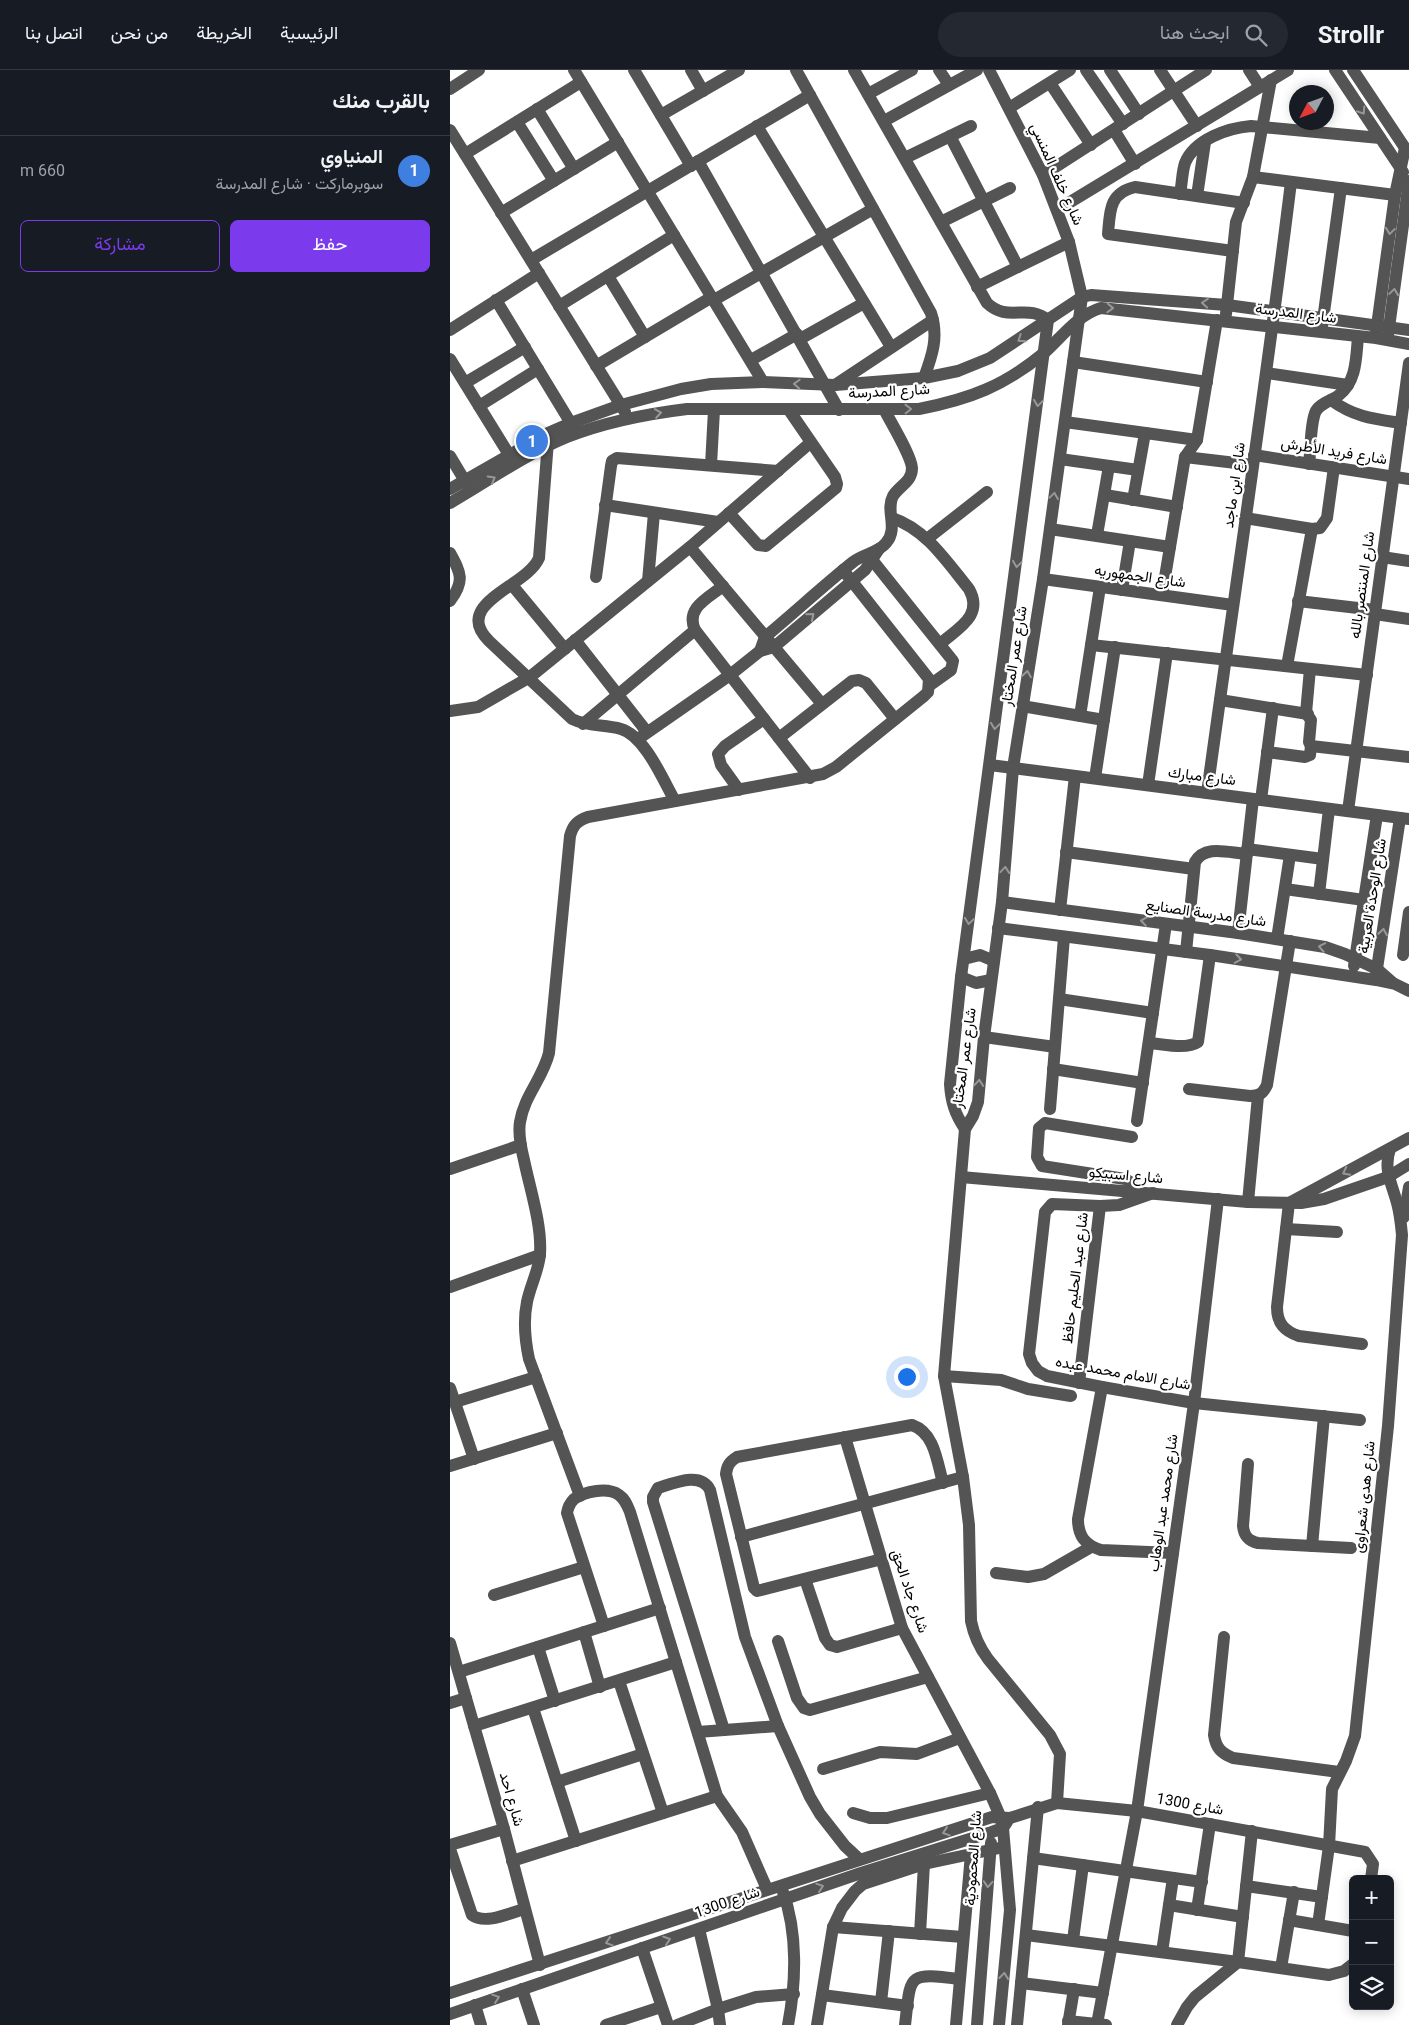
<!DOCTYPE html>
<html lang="ar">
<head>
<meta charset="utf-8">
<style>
  :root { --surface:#171b24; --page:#242831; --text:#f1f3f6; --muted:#9ea1a6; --line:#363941; --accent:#7c3aed }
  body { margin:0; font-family:Roboto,Vazirmatn,sans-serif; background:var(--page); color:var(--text); direction:rtl }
  .controls { position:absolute; right:15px; bottom:15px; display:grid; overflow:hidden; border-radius:8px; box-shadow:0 2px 12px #0003 }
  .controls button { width:45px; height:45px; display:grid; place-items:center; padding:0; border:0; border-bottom:1px solid var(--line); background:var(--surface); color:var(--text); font:25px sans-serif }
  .compass { position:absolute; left:839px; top:15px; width:45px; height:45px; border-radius:50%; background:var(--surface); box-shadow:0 2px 12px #0003; rotate:229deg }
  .you { position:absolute; left:456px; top:1306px; width:18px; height:18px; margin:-12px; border:4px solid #fff; border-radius:50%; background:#1a73e8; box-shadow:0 0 0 8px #1a73e833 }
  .badge { display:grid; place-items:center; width:32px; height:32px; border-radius:50%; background:var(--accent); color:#fff; font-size:16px; font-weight:700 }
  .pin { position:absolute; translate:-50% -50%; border:2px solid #fff; box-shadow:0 1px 5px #0006 }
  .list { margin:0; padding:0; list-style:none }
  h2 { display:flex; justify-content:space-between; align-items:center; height:65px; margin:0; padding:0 20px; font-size:21px }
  h2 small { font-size:16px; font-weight:400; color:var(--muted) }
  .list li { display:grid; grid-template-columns:32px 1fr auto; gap:15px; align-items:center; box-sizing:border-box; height:70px; padding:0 20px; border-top:1px solid var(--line) }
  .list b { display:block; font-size:19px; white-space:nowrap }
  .list p { margin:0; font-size:16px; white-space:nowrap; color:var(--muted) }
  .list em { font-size:16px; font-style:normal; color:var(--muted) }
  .actions { display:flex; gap:10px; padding:15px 20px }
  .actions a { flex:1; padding:11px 0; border:1px solid var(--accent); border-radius:8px; text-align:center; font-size:18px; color:var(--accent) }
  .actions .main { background:var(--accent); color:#fff }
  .icon { flex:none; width:28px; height:28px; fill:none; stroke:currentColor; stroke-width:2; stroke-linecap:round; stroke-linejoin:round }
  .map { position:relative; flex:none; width:959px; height:1955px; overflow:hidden; direction:ltr }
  header { display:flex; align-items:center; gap:30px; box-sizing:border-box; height:70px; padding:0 25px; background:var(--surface); border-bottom:1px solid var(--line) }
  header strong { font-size:24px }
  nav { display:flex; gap:28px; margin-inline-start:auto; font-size:18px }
  .search { width:350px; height:45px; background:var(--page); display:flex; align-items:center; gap:12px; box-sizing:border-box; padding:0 18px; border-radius:28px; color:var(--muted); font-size:19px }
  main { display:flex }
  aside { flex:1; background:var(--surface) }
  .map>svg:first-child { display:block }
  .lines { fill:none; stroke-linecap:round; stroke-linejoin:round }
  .minor { stroke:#545454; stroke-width:12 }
  .oneway { stroke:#989898 }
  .labels { text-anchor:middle; stroke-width:4.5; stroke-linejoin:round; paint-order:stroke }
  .street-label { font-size:15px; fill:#000; stroke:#fff }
</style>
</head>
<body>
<header>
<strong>Strollr</strong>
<div class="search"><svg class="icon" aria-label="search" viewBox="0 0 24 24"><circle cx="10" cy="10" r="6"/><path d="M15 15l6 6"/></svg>ابحث هنا</div>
<nav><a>الرئيسية</a><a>الخريطة</a><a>من نحن</a><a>اتصل بنا</a></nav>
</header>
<main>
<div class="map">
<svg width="959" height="1955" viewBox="0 0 959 1955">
  <rect width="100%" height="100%" fill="#fff"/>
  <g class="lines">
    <g class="minor">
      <path d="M124,0l189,312"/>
      <path d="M184,0l57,96"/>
      <path d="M241,0l12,21"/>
      <path d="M346,0l135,243c8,24 1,43 -7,65"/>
      <path d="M404,0l133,233c21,20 40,0 61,17l-87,657 -11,107c1,18 5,30 15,45"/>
      <path d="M489,0l10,15"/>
      <path d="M539,0l54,105 26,67 13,55 -39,282 -30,189 -11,134 -18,135 -6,65 -5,14 -8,13 -21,247 19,101 6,48 2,96c3,15 8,26 17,38l62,76 10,19 -3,49"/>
      <path d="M636,0l37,54"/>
      <path d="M660,0l29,44"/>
      <path d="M710,0l37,56"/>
      <path d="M799,0l11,17"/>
      <path d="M885,0l68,102"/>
      <path d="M903,0l52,78 4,4"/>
      <path d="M600,13l41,62"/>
      <path d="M0,19l29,-19"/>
      <path d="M418,24l44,-24"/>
      <path d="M559,38l61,-38"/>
      <path d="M87,39l37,60"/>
      <path d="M211,45l78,-45"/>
      <path d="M434,51l93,-51"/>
      <path d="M67,52l37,59"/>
      <path d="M307,56l134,221"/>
      <path d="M0,60l175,282"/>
      <path d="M664,60l21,34"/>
      <path d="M500,66l68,131"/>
      <path d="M15,84l116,-72"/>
      <path d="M455,88l66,-32"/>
      <path d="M248,91l141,249"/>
      <path d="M593,105l163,-105"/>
      <path d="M803,107l142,18"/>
      <path d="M730,124c2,-10 2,-22 5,-31 10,-24 43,-35 66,-37l129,12"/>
      <path d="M747,126l8,-54"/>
      <path d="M607,140l231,-140"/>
      <path d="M51,143l117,-71"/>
      <path d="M491,152l69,-34"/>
      <path d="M783,181l-125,-17c2,-23 1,-41 27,-47l109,16"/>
      <path d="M81,190l279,-165"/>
      <path d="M158,206l37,61"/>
      <path d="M527,217l92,-45"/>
      <path d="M46,230l79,130"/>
      <path d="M264,230l159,-91"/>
      <path d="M109,236l115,-71"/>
      <path d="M776,244l10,-92 17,-45 18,-97"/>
      <path d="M872,257l19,-139"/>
      <path d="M0,260l89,-57"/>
      <path d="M926,263l19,-138 10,-47"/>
      <path d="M938,265l21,-154"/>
      <path d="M350,269l64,-36"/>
      <path d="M0,289l63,102"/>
      <path d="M301,290l46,-26"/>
      <path d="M623,292l134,20"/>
      <path d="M146,296l116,-69"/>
      <path d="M817,303l81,12"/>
      <path d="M15,313l60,-36"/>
      <path d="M385,315l98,-65"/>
      <path d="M881,330c23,17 43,19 70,23"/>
      <path d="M29,336l59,-37"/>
      <path d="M615,352l132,18"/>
      <path d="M98,371l-9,117c-12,29 -88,45 -50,83l83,78c16,8 32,5 49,10 24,7 42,51 54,72"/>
      <path d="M804,385l155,24"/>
      <path d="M0,386l18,30"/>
      <path d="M735,387l68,8"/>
      <path d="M610,389l78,11"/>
      <path d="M859,394c2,-15 1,-37 6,-51 3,-9 18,-13 24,-18 18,-14 17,-38 19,-58"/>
      <path d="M261,395l3,-55"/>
      <path d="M0,419l98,-56 23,-10 50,-18 60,-16 30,-5 52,-2 72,3 89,-7 34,-7 32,-13 92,-61 9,-2 136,10 182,25"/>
      <path d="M655,425l72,12"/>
      <path d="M683,430l12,-67"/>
      <path d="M0,433c38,-22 76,-49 117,-66 38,-15 79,-23 120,-28h232c51,-10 85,-23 125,-56 18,-16 33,-38 57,-45l275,30 33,6"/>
      <path d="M155,435l113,17"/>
      <path d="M279,443l29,32 8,1 70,-58 1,-4 -2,-7 -46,-67"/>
      <path d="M442,448c34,11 55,44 77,71 15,27 -11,39 -29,55"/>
      <path d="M795,448l67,11 8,-1 7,-10 7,-51"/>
      <path d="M600,459l120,18"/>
      <path d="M647,465l12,-69"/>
      <path d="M477,469l60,-47"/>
      <path d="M240,477l132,157"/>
      <path d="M0,483c11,20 15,28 0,48"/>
      <path d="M932,487l27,4"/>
      <path d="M423,491l80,100 -2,9 -21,15"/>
      <path d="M146,507l15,-111 1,-5 5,-3 161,13"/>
      <path d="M593,509l190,26"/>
      <path d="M198,511l6,-68"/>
      <path d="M62,515l53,64"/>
      <path d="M273,516c-15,12 -38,22 -28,44l115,148"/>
      <path d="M672,520l8,-49"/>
      <path d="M712,525l23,-138 12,-17 20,-120"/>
      <path d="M848,531l77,9"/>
      <path d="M925,544l34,5"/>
      <path d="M125,570l72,92"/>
      <path d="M641,575l276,30"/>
      <path d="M310,581l5,-14c30,-25 58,-51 88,-75 10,-8 25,-9 33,-19 13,-15 -1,-32 7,-47 7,-11 19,-14 19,-28 -1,-13 -21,-45 -28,-59"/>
      <path d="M837,596l25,-137"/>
      <path d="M860,599l-4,44 5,7 -2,22 2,4 98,11"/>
      <path d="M770,630l88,14"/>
      <path d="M572,636l82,14"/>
      <path d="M0,641l28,-4 52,-30 160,-130 120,-104"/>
      <path d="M630,646l20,-129"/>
      <path d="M133,654l112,-94"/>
      <path d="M329,668l73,-57 7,-1 7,3 29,36"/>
      <path d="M188,669l92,-64 30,-24 14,-4 91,-77 14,-21"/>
      <path d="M817,682l38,5 5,-2 1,-9"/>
      <path d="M540,695l419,54"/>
      <path d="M645,708l20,-131"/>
      <path d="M698,715l19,-132"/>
      <path d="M289,720l-18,-25 -3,-11 7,-8 39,-27"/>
      <path d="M757,723c28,-204 59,-407 84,-611"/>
      <path d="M811,730l12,-92"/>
      <path d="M898,741l61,-448"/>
      <path d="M797,779l76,10"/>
      <path d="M616,782l128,17"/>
      <path d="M835,819l79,11"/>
      <path d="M869,824l10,-85"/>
      <path d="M552,832l236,31 87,14 20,7 32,15 16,14"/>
      <path d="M610,840l15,-134"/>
      <path d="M548,858l212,27 166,25 19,4 14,7"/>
      <path d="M788,863l15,-134"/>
      <path d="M827,869l13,-84"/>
      <path d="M736,882l9,-90c10,-18 34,-9 52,-8"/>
      <path d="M953,885l6,-43"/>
      <path d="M514,889l16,-4 14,6"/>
      <path d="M904,896l23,-151"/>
      <path d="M926,905l24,-157"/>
      <path d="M511,907l15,6 15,-3"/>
      <path d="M609,929l94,14"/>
      <path d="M534,967l71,10"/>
      <path d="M699,973c14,1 37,7 49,-1l12,-87"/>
      <path d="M603,999l90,14"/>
      <path d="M739,1019l61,7c10,0 13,-3 17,-11l23,-144"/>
      <path d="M600,1039l14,-172"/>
      <path d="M687,1051l29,-197"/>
      <path d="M682,1067l-87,-14 -6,5 -2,29 5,9 83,13 5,3 6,10"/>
      <path d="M0,1099l71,-24"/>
      <path d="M511,1107l287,25 53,1 23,-4 64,-22 21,-13"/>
      <path d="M703,1123l-34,12 -19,1 -48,-2 -7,8 -16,142 3,9 6,8 9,5 55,11 92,16 166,17"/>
      <path d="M798,1132l10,-106"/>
      <path d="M839,1133l-12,104c0,16 7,24 22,29l63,8"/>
      <path d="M839,1133l120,-65"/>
      <path d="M954,1147l5,-30"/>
      <path d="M836,1159l51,3"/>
      <path d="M0,1217l90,-32"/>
      <path d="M494,1306l57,4 27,9 43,7"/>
      <path d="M629,1313l21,-177"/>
      <path d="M652,1317l-24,132c0,17 7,26 23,31l72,3"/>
      <path d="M0,1318l24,71"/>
      <path d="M5,1332l81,-25"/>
      <path d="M395,1367l57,191 88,165 10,23 3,12 7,82 -11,115"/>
      <path d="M798,1394l-5,62c1,10 5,15 15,17l93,5"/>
      <path d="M0,1396l107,-33"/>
      <path d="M130,1426l-51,-137c-4,-19 -6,-38 -2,-57 3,-16 12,-32 13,-48 2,-29 -10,-65 -16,-94 -3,-12 -6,-26 -4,-38 4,-26 23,-44 29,-69l21,-217c3,-11 7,-15 18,-19l235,-43 13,-7 88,-71 4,-4 1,-13 -86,-109"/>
      <path d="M291,1467l222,-60"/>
      <path d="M862,1476l12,-130"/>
      <path d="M432,1489l-125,32 -3,-3 -28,-114c1,-8 3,-12 11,-17l175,-32c23,8 25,37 31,58"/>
      <path d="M546,1503l32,4 16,-3 47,-27"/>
      <path d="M355,1509l20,59 5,7 7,2 65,-19"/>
      <path d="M44,1525l90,-28"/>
      <path d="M154,1556l-37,-113c1,-6 3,-10 7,-14 11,-8 34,-12 45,-4 6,4 8,10 11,17l87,284 25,36 25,57"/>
      <path d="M134,1562l16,55"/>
      <path d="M774,1567l-10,98c2,13 7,18 19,23l106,14"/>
      <path d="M328,1571l19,57 7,10 6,2 118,-33"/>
      <path d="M0,1573l54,186 36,136"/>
      <path d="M88,1577l17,54"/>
      <path d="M9,1602l201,-64"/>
      <path d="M169,1611l44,132"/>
      <path d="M0,1633l16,-5"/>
      <path d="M83,1638l43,133"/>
      <path d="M24,1656l202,-64"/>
      <path d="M274,1660l-71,-228v-5l5,-9c16,-5 43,-17 52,2l35,147 33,89 32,71 10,17 25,32 14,13"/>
      <path d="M248,1662l80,-6"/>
      <path d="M373,1699l57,-17 37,2 43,-16"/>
      <path d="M107,1712l86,-28"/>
      <path d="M403,1743l17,5h17l103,-25"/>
      <path d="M0,1775l54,-16"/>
      <path d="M0,1779l22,66c13,10 38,-2 52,-6"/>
      <path d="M583,1788l169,24"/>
      <path d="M62,1791l205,-65"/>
      <path d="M796,1816l76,11"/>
      <path d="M333,1822c15,41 13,91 5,133"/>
      <path d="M719,1835l74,12"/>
      <path d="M747,1840l13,-86"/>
      <path d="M839,1850l64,11"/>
      <path d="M868,1855l11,-79 3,-57 14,-28 9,-25 33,-310 14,-191c-1,-11 -2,-21 -5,-32 -5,-19 -14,-34 -7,-54"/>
      <path d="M383,1857l130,10"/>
      <path d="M249,1859l19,80 2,16"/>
      <path d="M470,1864l4,-70"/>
      <path d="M576,1865l212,27 14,-131"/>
      <path d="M623,1870l10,-75"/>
      <path d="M192,1878l26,77"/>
      <path d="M712,1882l11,-74"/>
      <path d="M831,1898l13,-76"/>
      <path d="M571,1913l82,10"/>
      <path d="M72,1919l12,36"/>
      <path d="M0,1923l542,-176 18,1 47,-15 80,8 228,41 8,12 -2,15"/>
      <path d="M372,1925l86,11"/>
      <path d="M431,1932l8,-71"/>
      <path d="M25,1935l6,20"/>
      <path d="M0,1944l411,-141 131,-41 11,-4 4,-6"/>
      <path d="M618,1951l38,4"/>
      <path d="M647,1954l40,-213 57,-408 24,-204"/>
      <path d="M156,1955l55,-18"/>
      <path d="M227,1955l41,-16 38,-12 38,-3"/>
      <path d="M367,1955l16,-98 9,-19 13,-17 8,-7 61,-20 80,-17"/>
      <path d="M455,1955c6,-50 1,-53 54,-46"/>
      <path d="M506,1955l15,-171"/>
      <path d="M527,1955l14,-182"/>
      <path d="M567,1955l21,-218"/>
      <path d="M618,1955l6,-36"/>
      <path d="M727,1955l10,-18 8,-10 43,-35 91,13 15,-4 9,-7"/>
    </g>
  </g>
  <defs><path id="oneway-chevron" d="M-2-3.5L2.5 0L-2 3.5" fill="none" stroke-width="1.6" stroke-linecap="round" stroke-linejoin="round" transform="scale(1.25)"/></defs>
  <g class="oneway">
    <use href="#oneway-chevron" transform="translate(912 41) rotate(57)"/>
    <use href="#oneway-chevron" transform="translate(940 161) rotate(98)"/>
    <use href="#oneway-chevron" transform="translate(944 222) rotate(-82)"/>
    <use href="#oneway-chevron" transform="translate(755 233) rotate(-175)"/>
    <use href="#oneway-chevron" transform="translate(660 238) rotate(2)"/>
    <use href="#oneway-chevron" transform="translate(571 269) rotate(146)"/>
    <use href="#oneway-chevron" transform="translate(347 314) rotate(-177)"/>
    <use href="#oneway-chevron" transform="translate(588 333) rotate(98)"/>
    <use href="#oneway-chevron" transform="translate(458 339) rotate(-1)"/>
    <use href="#oneway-chevron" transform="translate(208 343) rotate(-9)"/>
    <use href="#oneway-chevron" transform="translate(42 409) rotate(-30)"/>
    <use href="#oneway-chevron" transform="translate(604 426) rotate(-82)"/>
    <use href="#oneway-chevron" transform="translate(567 494) rotate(98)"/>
    <use href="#oneway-chevron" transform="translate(361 546) rotate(-40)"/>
    <use href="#oneway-chevron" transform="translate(577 604) rotate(-81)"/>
    <use href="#oneway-chevron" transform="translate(545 656) rotate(98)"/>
    <use href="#oneway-chevron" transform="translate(555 800) rotate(-85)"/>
    <use href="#oneway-chevron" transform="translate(519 851) rotate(98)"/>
    <use href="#oneway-chevron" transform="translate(694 851) rotate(-172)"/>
    <use href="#oneway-chevron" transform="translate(933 862) rotate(-81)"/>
    <use href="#oneway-chevron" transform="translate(872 877) rotate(-169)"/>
    <use href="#oneway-chevron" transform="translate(788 889) rotate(9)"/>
    <use href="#oneway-chevron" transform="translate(529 1013) rotate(-85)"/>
    <use href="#oneway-chevron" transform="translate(896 1102) rotate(153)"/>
    <use href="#oneway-chevron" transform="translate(496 1762) rotate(162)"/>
    <use href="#oneway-chevron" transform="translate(538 1814) rotate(94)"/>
    <use href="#oneway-chevron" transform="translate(370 1817) rotate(-19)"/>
    <use href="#oneway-chevron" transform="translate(217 1870) rotate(-19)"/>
    <use href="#oneway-chevron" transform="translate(159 1872) rotate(162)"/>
    <use href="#oneway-chevron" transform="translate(554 1906) rotate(-84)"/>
    <use href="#oneway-chevron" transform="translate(46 1928) rotate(-19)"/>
  </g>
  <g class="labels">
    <g class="street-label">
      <text transform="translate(607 104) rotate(66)" y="5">شارع خلف المنسي</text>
      <text transform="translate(846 243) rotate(7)" y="5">شارع المدرسة</text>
      <text transform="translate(439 321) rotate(-3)" y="5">شارع المدرسة</text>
      <text transform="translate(884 381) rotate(9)" y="5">شارع فريد الأطرش</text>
      <text transform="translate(784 415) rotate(-82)" y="5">شارع ابن ماجد</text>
      <text transform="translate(690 506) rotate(8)" y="5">شارع الجمهوريه</text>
      <text transform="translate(912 515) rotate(-82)" y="5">شارع المنتصر بالله</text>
      <text transform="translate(564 586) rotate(-81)" y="5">شارع عمر المختار</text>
      <text transform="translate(752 706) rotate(7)" y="5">شارع مبارك</text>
      <text transform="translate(922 826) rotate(-81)" y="5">شارع الوحدة العربية</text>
      <text transform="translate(756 843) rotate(8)" y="5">شارع مدرسة الصنايع</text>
      <text transform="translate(514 988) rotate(-82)" y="5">شارع عمر المختار</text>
      <text transform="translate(676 1105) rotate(5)" y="5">شارع اسبيكو</text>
      <text transform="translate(625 1208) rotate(-83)" y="5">شارع عبد الحليم حافظ</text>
      <text transform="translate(673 1303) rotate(10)" y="5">شارع الامام محمد عبده</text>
      <text transform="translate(914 1427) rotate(-84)" y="5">شارع هدى شعراوى</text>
      <text transform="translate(713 1433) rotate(-82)" y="5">شارع محمد عبد الوهاب</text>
      <text transform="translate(460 1521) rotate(71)" y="5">شارع جاد الحق</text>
      <text transform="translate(62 1729) rotate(74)" y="5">شارع احد</text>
      <text transform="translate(740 1734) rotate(10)" y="5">شارع 1300</text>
      <text transform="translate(523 1788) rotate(-86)" y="5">شارع المحمودية</text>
      <text transform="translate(277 1832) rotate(-19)" y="5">شارع 1300</text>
    </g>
  </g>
</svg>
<div class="controls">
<button>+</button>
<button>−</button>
<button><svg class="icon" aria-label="layers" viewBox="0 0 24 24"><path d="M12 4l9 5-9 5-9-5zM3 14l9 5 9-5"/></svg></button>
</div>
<svg class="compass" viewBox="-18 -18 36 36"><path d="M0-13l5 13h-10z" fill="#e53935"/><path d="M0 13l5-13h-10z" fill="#9ea1a6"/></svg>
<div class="you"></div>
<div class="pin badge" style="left:82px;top:371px;background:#3f7fe0">1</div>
</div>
<aside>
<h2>بالقرب منك<small></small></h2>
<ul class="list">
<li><span class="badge" style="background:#3f7fe0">1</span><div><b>المنياوي</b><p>سوبرماركت · شارع المدرسة</p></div><em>660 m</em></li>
</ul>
<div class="actions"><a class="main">حفظ</a><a>مشاركة</a></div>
</aside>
</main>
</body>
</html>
